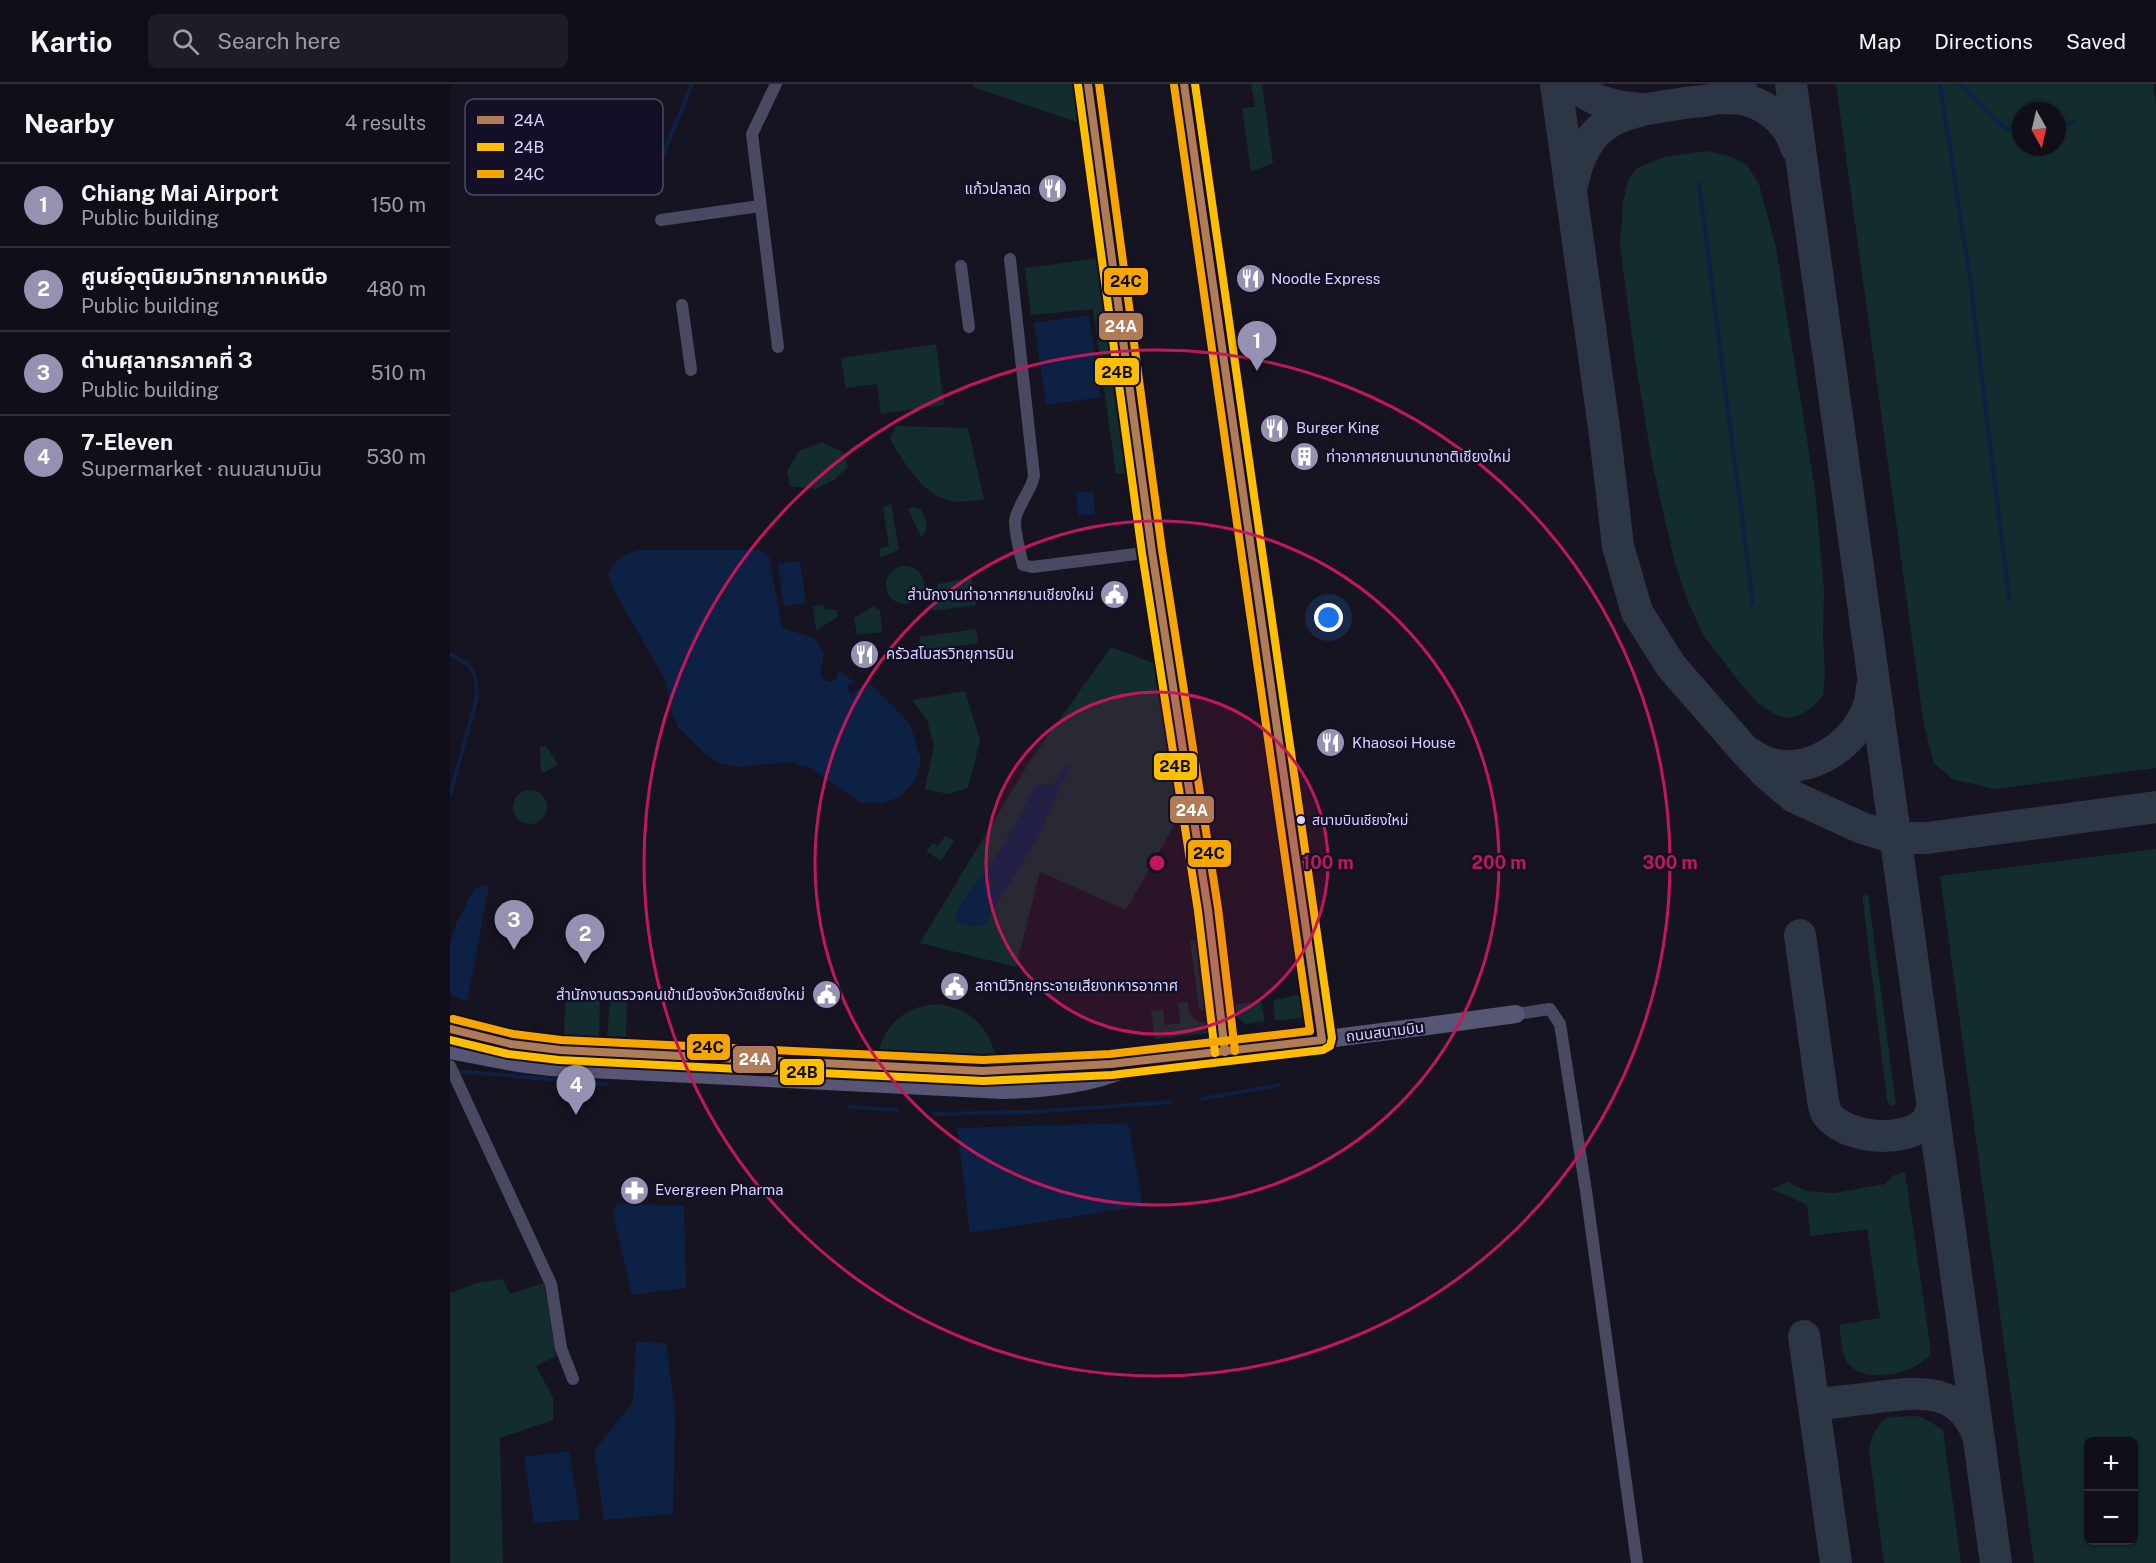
<!DOCTYPE html>
<html lang="en">
<head>
<meta charset="utf-8">
<style>
  :root { --surface:#100f19; --page:#1e1d26; --text:#f1f3f6; --muted:#9c9ca2; --line:#302f38; --accent:#9591b1 }
  body { margin:0; font-family:"Public Sans","Noto Sans Thai",sans-serif; background:var(--page); color:var(--text) }
  .controls { position:absolute; right:18px; bottom:18px; display:grid; overflow:hidden; border-radius:9px; box-shadow:0 2px 4px #0004 }
  .controls button { width:54px; height:54px; display:grid; place-items:center; padding:0; border:0; border-bottom:2px solid var(--line); background:var(--surface); color:var(--text); font:30px sans-serif }
  .compass { position:absolute; left:1562px; top:18px; width:54px; height:54px; border-radius:50%; background:var(--surface); box-shadow:0 2px 4px #0004; rotate:172deg }
  .you { position:absolute; left:879px; top:534px; width:21px; height:21px; margin:-15px; border:4px solid #fff; border-radius:50%; background:#1a73e8; box-shadow:0 0 0 9px #1a73e833 }
  .badge { display:grid; place-items:center; width:39px; height:39px; border-radius:50%; background:var(--accent); color:#fff; font-size:20px; font-weight:700 }
  .pin { position:absolute; translate:-50% -50px; filter:drop-shadow(0 2px 3px #0008) }
  .pin::after { content:''; position:absolute; top:32px; width:21px; height:18px; background:inherit; clip-path:polygon(0 0,100% 0,50% 100%) }
  .list { margin:0; padding:0; list-style:none }
  h2 { display:flex; justify-content:space-between; align-items:center; height:78px; margin:0; padding:0 24px; font-size:26px }
  h2 small { font-size:20px; font-weight:400; color:var(--muted) }
  .list li { display:grid; grid-template-columns:39px 1fr auto; gap:18px; align-items:center; box-sizing:border-box; height:84px; padding:0 24px; border-top:2px solid var(--line) }
  .list b { display:block; font-size:22px; white-space:nowrap }
  .list p { margin:0; font-size:20px; white-space:nowrap; color:var(--muted) }
  .list em { font-size:20px; font-style:normal; color:var(--muted) }
  .icon { flex:none; width:33px; height:33px; fill:none; stroke:currentColor; stroke-width:2; stroke-linecap:round; stroke-linejoin:round }
  .map { position:relative; flex:none; width:1706px; height:1479px; overflow:hidden }
  header { display:flex; align-items:center; gap:36px; box-sizing:border-box; height:84px; padding:0 30px; background:var(--surface); border-bottom:2px solid var(--line) }
  header strong { font-size:28px }
  nav { display:flex; gap:33px; margin-inline-start:auto; font-size:21px }
  .search { width:420px; height:54px; background:var(--page); display:flex; align-items:center; gap:15px; box-sizing:border-box; padding:0 21px; border-radius:9px; color:var(--muted); font-size:22px }
  main { display:flex }
  aside { flex:1; background:var(--surface) }
  .map>svg:first-child { display:block }
  .green { fill:#132c2d; fill-rule:evenodd }
  .water { fill:#0d2144 }
  .lines { fill:none; stroke-linecap:round; stroke-linejoin:round }
  .stream { stroke:#0d2144; stroke-width:4 }
  .taxiway { stroke:#2c3646; stroke-width:32 }
  .street { stroke:#4a4962; stroke-width:12 }
  .secondary { stroke:#575674; stroke-width:18 }
  .bus-1-casing { stroke:#130f26; stroke-width:12 }
  .bus-2-casing { stroke:#130f26; stroke-width:12 }
  .bus-3-casing { stroke:#130f26; stroke-width:12 }
  .bus-1 { stroke:#b07c57; stroke-width:8 }
  .bus-2 { stroke:#ffbf00; stroke-width:8 }
  .bus-3 { stroke:#f7a600; stroke-width:8 }
  .ring { fill:none; stroke:#c2185b; stroke-width:3 }
  .bus-dot { fill:#d9d4ff; stroke:#130f26; stroke-width:2 }
  .labels { text-anchor:middle; stroke-width:4.5; stroke-linejoin:round; paint-order:stroke }
  .bus-label { font-size:14px; fill:#d9d4ff; stroke:#130f26; text-anchor:start }
  .poi-label { font-size:15px; fill:#d9d4ff; stroke:#130f26; text-anchor:start }
  .street-label { font-size:15px; fill:#d9d4ff; stroke:#130f26 }
  .key { fill:#130f26; stroke:#4e4a67; stroke-width:1.5 }
  .key-label { font-size:16px; fill:#d9d4ff }
  .centre { fill:#c2185b; stroke:#130f26; stroke-width:3 }
  .ring-label { font-size:18px; text-anchor:middle; font-weight:bold; fill:#c2185b; stroke:#130f26; stroke-width:4.5; stroke-linejoin:round; paint-order:stroke }
  .line-badge { stroke:#130f26; stroke-width:2 }
  .badge-label { font-size:16px; text-anchor:middle; font-weight:bold; fill:#fff }
  .pale-badge-label { font-size:16px; text-anchor:middle; font-weight:bold; fill:#111 }
</style>
</head>
<body>
<header>
<strong>Kartio</strong>
<div class="search"><svg class="icon" aria-label="search" viewBox="0 0 24 24"><circle cx="10" cy="10" r="6"/><path d="M15 15l6 6"/></svg>Search here</div>
<nav><a>Map</a><a>Directions</a><a>Saved</a></nav>
</header>
<main>
<aside>
<h2>Nearby<small>4 results</small></h2>
<ul class="list">
<li><span class="badge">1</span><div><b>Chiang Mai Airport</b><p>Public building</p></div><em>150 m</em></li>
<li><span class="badge">2</span><div><b>ศูนย์อุตุนิยมวิทยาภาคเหนือ</b><p>Public building</p></div><em>480 m</em></li>
<li><span class="badge">3</span><div><b>ด่านศุลากรภาคที่ 3</b><p>Public building</p></div><em>510 m</em></li>
<li><span class="badge">4</span><div><b>7-Eleven</b><p>Supermarket · ถนนสนามบิน</p></div><em>530 m</em></li>
</ul>
</aside>
<div class="map">
<svg width="1706" height="1479" viewBox="0 0 1706 1479">
  <rect width="100%" height="100%" fill="#161421"/>
  <g class="green">
    <path d="M523,0h104l5,40 -109,-37z"/>
    <path d="M801,0h11l11,79 -22,9 -9,-64 13,-1z"/>
    <path d="M1386,0h317l3,23v661l-161,21 -43,-10 -18,-16 -10,-37zM1571,27h36v36h-36z"/>
    <path d="M1257,67l22,5 18,9 12,19 17,63 39,243 9,100 -1,45 2,40 -2,20 -8,10 -13,9 -13,4 -13,-3 -17,-11 -18,-20 -37,-48 -16,-34 -13,-38 -23,-102 -17,-103 -15,-113 3,-43 5,-23 9,-12 27,-11z"/>
    <path d="M649,174l30,215 -13,1 -23,-165 -62,6 -6,-47z"/>
    <path d="M486,260l8,61 -63,9 -4,-30 -31,4 -5,-30z"/>
    <path d="M446,342l72,2 16,72c-10,0 -23,3 -33,1 -29,-6 -47,-39 -61,-62z"/>
    <path d="M372,358l21,10 5,15 -13,12 -19,10 -26,-3 -3,-15 12,-20z"/>
    <path d="M441,420l8,46 -17,7 -2,-1v-8l9,-2 -6,-39z"/>
    <path d="M464,423l7,3c7,10 9,18 0,27l-13,-28z"/>
    <circle cx="455" cy="501" r="19"/>
    <path d="M519,494l3,2 4,25 -43,6c-4,-7 4,-18 5,-27z"/>
    <path d="M373,521l2,5 11,-1 2,8 -22,13 -3,-24z"/>
    <path d="M423,522l7,5 2,21 -25,3 -3,-17z"/>
    <path d="M526,545l2,14 -57,8 -2,-14z"/>
    <path d="M661,563l47,18 24,147 -56,98 -86,-38 -24,95 -96,-24 110,-182z"/>
    <path d="M515,607l15,50 -12,47 -20,6 -23,-5 9,-44 -7,-25 -15,-20z"/>
    <path d="M93,662h3l12,18 -14,9 -3,-3 -1,-23z"/>
    <circle cx="80" cy="723" r="17"/>
    <path d="M495,752l9,5 -13,20 -15,-10 7,-8 5,3z"/>
    <path d="M1706,765v714h-122l-94,-687zM1638,1358h46v98h-46z"/>
    <path d="M1418,810l28,210 -6,2 -3,-5 -24,-199v-6z"/>
    <path d="M746,856l10,70 -4,1 -3,-3 -9,-67z"/>
    <path d="M857,909l1,22 -2,2 -31,4 -2,-21z"/>
    <path d="M121,910l26,1 3,5 -1,36 -35,-2 2,-37z"/>
    <path d="M737,915c2,13 5,25 20,23l2,11 -54,6 -4,-28 12,-2 2,16 15,-2 -2,-20 9,-1z"/>
    <path d="M160,917l17,1 -1,35 -19,-1z"/>
    <path d="M808,918h3l4,19 -20,3 -17,-15 -1,-4z"/>
    <path d="M488,920c30,4 50,21 57,51l-116,-5c8,-29 30,-45 59,-46z"/>
    <path d="M1455,1088l25,173v11c-6,4 -11,8 -16,11 -19,10 -59,15 -69,-9 -4,-10 -4,-23 -6,-33l41,-7 -13,-89 -57,7 -3,-31 -35,-16 16,-7 18,9 28,2 51,-9 9,-9z"/>
    <path d="M53,1195l7,15 34,-11 12,73 -20,10 17,32v22l-53,18 3,125h-53v-270l27,-10z"/>
    <path d="M1465,1332l7,1 21,13 18,133h-77l-15,-112c2,-15 7,-24 18,-34z"/>
  </g>
  <g class="water">
    <path d="M639,231l12,82 -55,8 -12,-82z"/>
    <path d="M643,407l2,23 -16,2 -3,-24z"/>
    <path d="M190,466h119l6,2 4,5 13,71 32,10 10,15 -4,22 4,5 7,2 5,-3 3,-8 16,11 -8,3 3,10 19,-13 41,42 11,36 -6,21 -15,16 -18,6h-21l-50,-35 -21,-6 -52,5 -19,-4 -14,-9 -27,-27 -6,-14 -7,-34 -52,-90 -5,-16c7,-13 18,-20 32,-23z"/>
    <path d="M350,477l6,42 -22,3 -6,-42z"/>
    <path d="M622,678l-35,77 -53,86c-12,3 -19,1 -30,-6l7,-15 43,-59 32,-61 16,2c7,-9 9,-17 20,-24z"/>
    <path d="M39,801l-22,117 -17,-8v-52l7,-20 18,-34z"/>
    <path d="M678,1039l15,83 -173,27 -13,-105z"/>
    <path d="M167,1119l67,3 2,82 -54,7 -19,-81z"/>
    <path d="M186,1258l30,1 9,71 -2,100 -69,6 -10,-69 39,-49z"/>
    <path d="M119,1367l11,68 -46,4 -10,-66z"/>
  </g>
  <g class="lines">
    <g class="stream">
      <path d="M1490,0l30,195 39,319"/>
      <path d="M1510,0l45,45 16,-2"/>
      <path d="M1607,40l17,-2"/>
      <path d="M201,100l41,-100"/>
      <path d="M1249,100l54,420"/>
      <path d="M0,570l18,10 7,12 2,22 -27,97"/>
      <path d="M5,987l151,13"/>
      <path d="M752,1015l77,-14"/>
      <path d="M400,1023l47,3"/>
      <path d="M484,1030l96,-2 141,-10"/>
    </g>
    <g class="taxiway">
      <path d="M1106,0l49,351 13,111 19,66 34,54 75,86 20,21 28,24 68,31 33,10h32l229,-31"/>
      <path d="M1123,0c19,18 42,23 67,25"/>
      <path d="M1341,0l205,1479"/>
      <path d="M1267,14c9,1 20,-1 29,2 23,6 43,24 50,47"/>
      <path d="M1122,101c15,-69 51,-73 113,-82 10,-2 22,-1 32,-5 8,-3 17,-10 24,-14"/>
      <path d="M1301,670c5,3 11,7 17,9 42,13 87,-18 101,-58 2,-5 2,-12 3,-18"/>
      <path d="M1350,851l23,166c1,4 2,10 4,13 18,25 78,30 99,8 3,-3 4,-9 6,-13"/>
      <path d="M1354,1252l32,227"/>
      <path d="M1364,1321c21,-3 43,-5 64,-8 42,-5 80,-10 99,36"/>
    </g>
    <g class="street">
      <path d="M326,0l-24,50 26,213"/>
      <path d="M211,136l99,-14"/>
      <path d="M560,175l24,217c-3,16 -17,29 -19,45 0,14 5,31 8,44l9,2 120,-15"/>
      <path d="M511,182l8,61"/>
      <path d="M232,221l9,65"/>
      <path d="M1066,930l34,-5 10,15 26,167 51,372"/>
      <path d="M0,982l101,218 10,64 12,31"/>
    </g>
    <g class="secondary">
      <path d="M0,945l61,15 49,6 389,20c96,3 191,-8 286,-20 94,-11 188,-23 281,-36"/>
      <path d="M0,966l68,13 33,4 452,23c45,-1 88,-6 130,-24"/>
    </g>
    <defs>
      <g id="bus-1">
        <path d="M638,0l64,468 56,358 17,142"/>
        <path d="M0,945l61,15 49,6 423,21 128,-7 211,-24 -138,-956"/>
      </g>
      <g id="bus-2">
        <path d="M628,1l64,468 56,358 17,142"/>
        <path d="M0,956l58,14 51,6 424,21 129,-6 211,-25 7,-4 2,-8 -137,-954"/>
      </g>
      <g id="bus-3">
        <path d="M649,0l63,466 56,358 17,143"/>
        <path d="M3,935l60,15 48,6 422,20 127,-6 200,-23 -136,-946"/>
      </g>
    </defs>
    <use href="#bus-1" class="bus-1-casing"/>
    <use href="#bus-2" class="bus-2-casing"/>
    <use href="#bus-3" class="bus-3-casing"/>
    <use href="#bus-1" class="bus-1"/>
    <use href="#bus-2" class="bus-2"/>
    <use href="#bus-3" class="bus-3"/>
  </g>
  <circle cx="707" cy="779" r="171" fill="#c2185b" fill-opacity=".12"/>
  <g class="ring">
    <circle cx="707" cy="779" r="171"/>
    <circle cx="707" cy="779" r="342"/>
    <circle cx="707" cy="779" r="513"/>
  </g>
  <defs>
    <symbol id="restaurant-disc" viewBox="-11 -11 22 22"><circle r="9.5" fill="#9591b1" stroke="#130f26"/><path d="M-5-6h1v4h1v-4h1v4h1v-4h1v5L-1.5 .5V6h-2V.5L-5-1ZM5-6V6H3V1.5H1.5Q1.5-4 5-6Z" fill="#fff"/></symbol>
    <symbol id="building-disc" viewBox="-11 -11 22 22"><circle r="9.5" fill="#9591b1" stroke="#130f26"/><path d="M-4-6H4V6H1V3H-1V6H-4ZM-2.5-4.3h1.7v1.8h-1.7ZM.8-4.3h1.7v1.8H.8ZM-2.5-1h1.7V.8h-1.7ZM.8-1h1.7V.8H.8Z" fill="#fff"/></symbol>
    <symbol id="civic-disc" viewBox="-11 -11 22 22"><circle r="9.5" fill="#9591b1" stroke="#130f26"/><path d="M-.6-6.5H3V-4.5H.6V-3L4-1V1h2V6H-6V1h2V-1L-.6-3ZM-1.2 2.5V6h2.4V2.5Z" fill="#fff"/></symbol>
    <symbol id="pharmacy-disc" viewBox="-11 -11 22 22"><circle r="9.5" fill="#9591b1" stroke="#130f26"/><path d="M-2-6h4v4h4v4h-4v4h-4v-4h-4v-4h4Z" fill="#fff"/></symbol>
  </defs>
  <g fill-rule="evenodd">
    <use href="#restaurant-disc" x="586" y="88" width="33" height="33"/>
    <use href="#restaurant-disc" x="784" y="178" width="33" height="33"/>
    <use href="#restaurant-disc" x="808" y="328" width="33" height="33"/>
    <use href="#building-disc" x="838" y="356" width="33" height="33"/>
    <use href="#civic-disc" x="648" y="494" width="33" height="33"/>
    <use href="#restaurant-disc" x="398" y="554" width="33" height="33"/>
    <use href="#restaurant-disc" x="864" y="642" width="33" height="33"/>
    <use href="#civic-disc" x="488" y="886" width="33" height="33"/>
    <use href="#civic-disc" x="360" y="894" width="33" height="33"/>
    <use href="#pharmacy-disc" x="168" y="1090" width="33" height="33"/>
  </g>
  <circle class="bus-dot" cx="851" cy="736" r="5"/>
  <g class="labels">
    <g class="bus-label">
      <text x="862" y="741">สนามบินเชียงใหม่</text>
    </g>
    <g class="poi-label">
      <text x="581" y="110" text-anchor="end">แก้วปลาสด</text>
      <text x="821" y="200">Noodle Express</text>
      <text x="846" y="349">Burger King</text>
      <text x="876" y="378">ท่าอากาศยานนานาชาติเชียงใหม่</text>
      <text x="644" y="516" text-anchor="end">สำนักงานท่าอากาศยานเชียงใหม่</text>
      <text x="436" y="575">ครัวสโมสรวิทยุการบิน</text>
      <text x="902" y="664">Khaosoi House</text>
      <text x="525" y="907">สถานีวิทยุกระจายเสียงทหารอากาศ</text>
      <text x="355" y="916" text-anchor="end">สำนักงานตรวจคนเข้าเมืองจังหวัดเชียงใหม่</text>
      <text x="205" y="1111">Evergreen Pharma</text>
    </g>
    <g class="street-label">
      <text transform="translate(935 948) rotate(-7)" y="5">ถนนสนามบิน</text>
    </g>
  </g>
  <rect x="15" y="15" width="198" height="96" rx="9" class="key"/>
  <rect x="27" y="32" width="27" height="8" fill="#b07c57"/>
  <rect x="27" y="59" width="27" height="8" fill="#ffbf00"/>
  <rect x="27" y="86" width="27" height="8" fill="#f7a600"/>
  <g class="key-label">
    <text x="64" y="42">24A</text>
    <text x="64" y="69">24B</text>
    <text x="64" y="96">24C</text>
  </g>
  <circle cx="707" cy="779" r="9" class="centre"/>
  <g class="ring-label">
    <text x="878" y="785">100 m</text>
    <text x="1049" y="785">200 m</text>
    <text x="1220" y="785">300 m</text>
  </g>
  <g class="line-badge">
    <rect x="653" y="183" width="46" height="29" rx="6" fill="#f7a600"/>
    <rect x="648" y="228" width="46" height="29" rx="6" fill="#b07c57"/>
    <rect x="644" y="273" width="46" height="29" rx="6" fill="#ffbf00"/>
    <rect x="703" y="668" width="45" height="29" rx="6" fill="#ffbf00"/>
    <rect x="719" y="711" width="46" height="29" rx="6" fill="#b07c57"/>
    <rect x="737" y="755" width="45" height="29" rx="6" fill="#f7a600"/>
    <rect x="236" y="949" width="45" height="28" rx="6" fill="#f7a600"/>
    <rect x="282" y="961" width="45" height="29" rx="6" fill="#b07c57"/>
    <rect x="329" y="974" width="46" height="28" rx="6" fill="#ffbf00"/>
  </g>
  <g class="badge-label">
    <text x="671" y="248">24A</text>
    <text x="742" y="732">24A</text>
    <text x="305" y="981">24A</text>
  </g>
  <g class="pale-badge-label">
    <text x="676" y="203">24C</text>
    <text x="667" y="294">24B</text>
    <text x="725" y="688">24B</text>
    <text x="759" y="775">24C</text>
    <text x="258" y="969">24C</text>
    <text x="352" y="994">24B</text>
  </g>
</svg>
<div class="controls">
<button>+</button>
<button>−</button>
</div>
<svg class="compass" viewBox="-18 -18 36 36"><path d="M0-13l5 13h-10z" fill="#e53935"/><path d="M0 13l5-13h-10z" fill="#9c9ca2"/></svg>
<div class="you"></div>
<div class="pin badge" style="left:807px;top:287px">1</div>
<div class="pin badge" style="left:135px;top:880px">2</div>
<div class="pin badge" style="left:64px;top:866px">3</div>
<div class="pin badge" style="left:126px;top:1031px">4</div>
</div>
</main>
</body>
</html>
